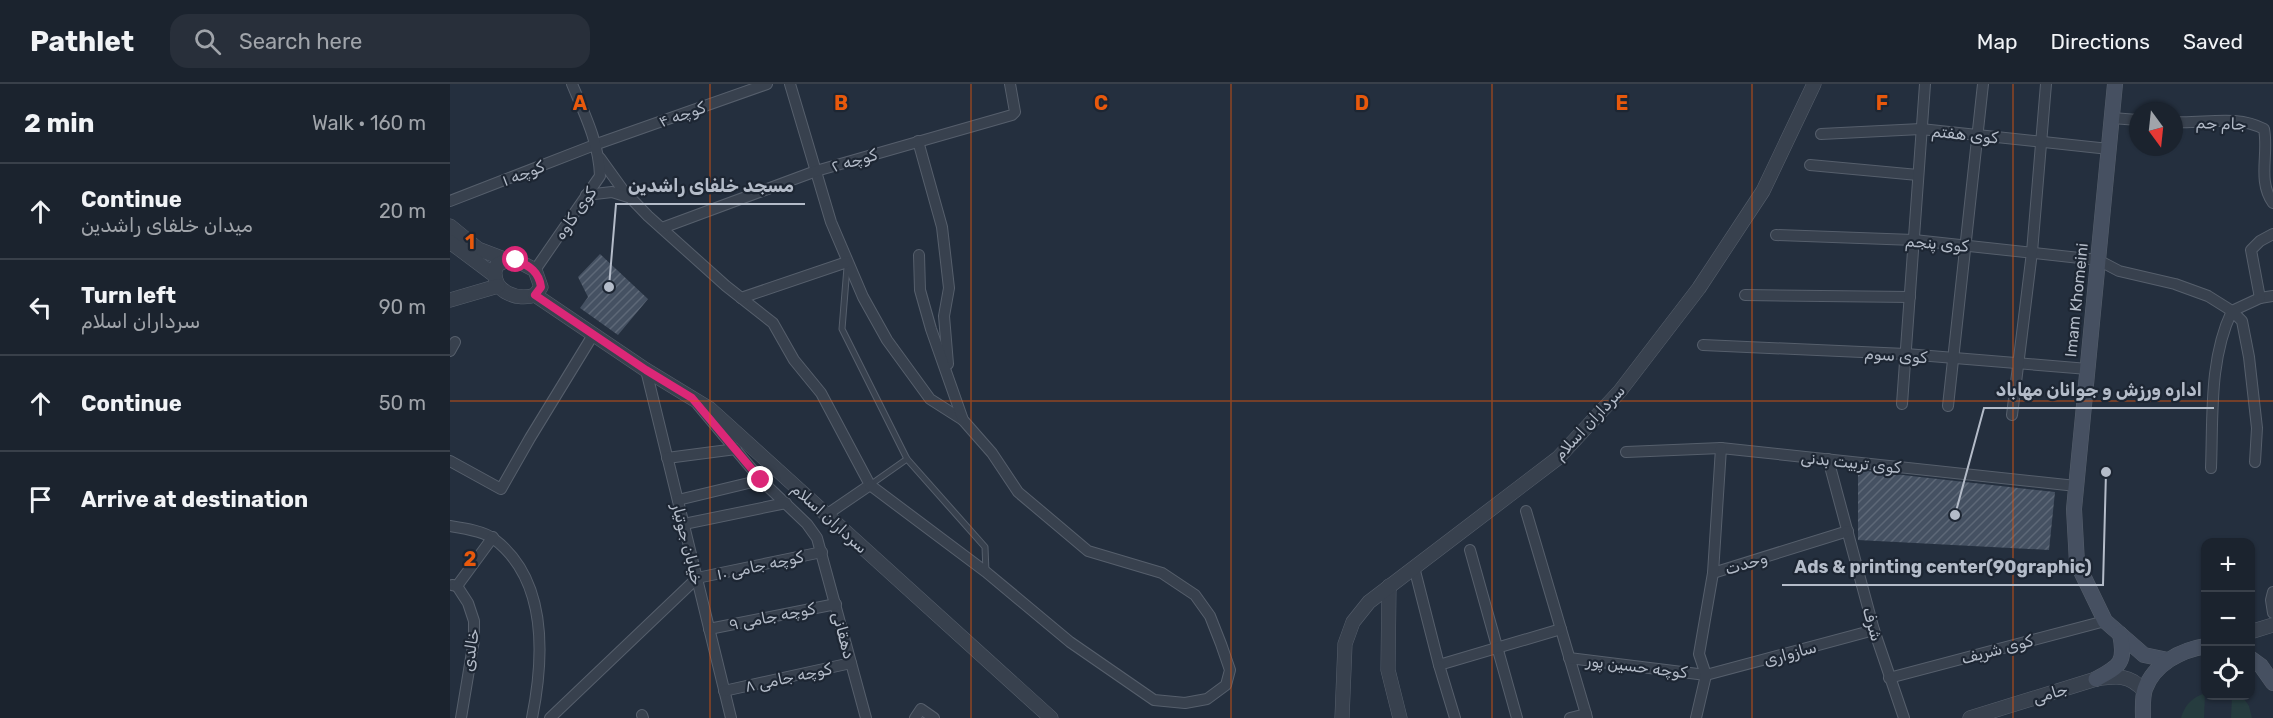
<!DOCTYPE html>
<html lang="en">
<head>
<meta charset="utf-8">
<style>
  :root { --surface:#1b232e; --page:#282f3a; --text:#f1f3f6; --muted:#a0a4aa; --line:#39404a }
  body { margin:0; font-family:Rubik,Cairo,sans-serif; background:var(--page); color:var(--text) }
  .controls { position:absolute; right:18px; bottom:18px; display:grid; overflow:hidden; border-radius:12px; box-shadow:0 2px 4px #0004 }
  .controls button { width:54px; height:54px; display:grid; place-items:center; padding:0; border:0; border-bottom:2px solid var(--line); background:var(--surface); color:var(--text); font:30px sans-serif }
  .compass { position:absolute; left:1679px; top:18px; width:54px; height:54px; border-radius:50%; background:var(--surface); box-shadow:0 2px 4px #0004; rotate:165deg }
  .stop { position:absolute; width:18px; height:18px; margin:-14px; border:4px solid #db2777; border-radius:50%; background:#fff }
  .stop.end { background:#db2777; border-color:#fff; box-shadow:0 2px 6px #0008 }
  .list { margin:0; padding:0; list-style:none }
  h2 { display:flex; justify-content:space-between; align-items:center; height:78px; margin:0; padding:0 24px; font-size:26px }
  h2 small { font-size:20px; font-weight:400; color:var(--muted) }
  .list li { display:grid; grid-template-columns:39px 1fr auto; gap:18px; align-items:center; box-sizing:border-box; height:96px; padding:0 24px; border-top:2px solid var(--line) }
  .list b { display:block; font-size:22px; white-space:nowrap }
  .list p { margin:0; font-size:20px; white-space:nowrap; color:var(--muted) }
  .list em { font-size:20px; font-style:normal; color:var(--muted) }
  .icon { flex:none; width:33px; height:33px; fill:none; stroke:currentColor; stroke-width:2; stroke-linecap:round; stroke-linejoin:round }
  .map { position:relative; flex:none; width:1823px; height:634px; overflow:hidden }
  header { display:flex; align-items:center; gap:36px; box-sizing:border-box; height:84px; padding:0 30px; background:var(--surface); border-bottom:2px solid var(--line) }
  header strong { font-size:28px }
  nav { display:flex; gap:33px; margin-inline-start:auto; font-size:21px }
  .search { width:420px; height:54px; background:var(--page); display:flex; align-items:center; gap:15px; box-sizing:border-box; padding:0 21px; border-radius:18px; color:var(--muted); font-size:22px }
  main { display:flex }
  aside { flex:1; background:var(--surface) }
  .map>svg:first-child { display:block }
  .grass { fill:#263c3f }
  .building { fill:url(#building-hatch) }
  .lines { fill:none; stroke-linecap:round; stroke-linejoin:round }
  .service-casing { stroke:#565f6c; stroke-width:7 }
  .minor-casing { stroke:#565f6c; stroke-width:12 }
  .tertiary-casing { stroke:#565f6c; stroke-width:15 }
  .secondary-casing { stroke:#565f6c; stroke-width:16 }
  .service { stroke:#38414e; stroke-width:5 }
  .minor { stroke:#38414e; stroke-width:10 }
  .tertiary { stroke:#38414e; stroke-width:14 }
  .secondary { stroke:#465061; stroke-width:15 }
  .route { stroke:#db2777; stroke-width:8 }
  .grid { fill:none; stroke:#e8590c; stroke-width:1.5; stroke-opacity:0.55 }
  .labels { text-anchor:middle; stroke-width:4.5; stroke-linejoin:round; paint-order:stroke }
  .street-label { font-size:16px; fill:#b4bcc9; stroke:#1d2633 }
  .grid-label { font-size:20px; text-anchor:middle; font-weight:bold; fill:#e8590c; stroke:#1d2633; stroke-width:4.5; stroke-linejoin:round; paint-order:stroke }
  .leader { fill:none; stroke:#b4bcc9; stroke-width:2 }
  .callout-dot { fill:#b4bcc9; stroke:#1d2633; stroke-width:2 }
  .callout-label { font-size:18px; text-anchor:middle; font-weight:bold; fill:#b4bcc9; stroke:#1d2633; stroke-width:4.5; stroke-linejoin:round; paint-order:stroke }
</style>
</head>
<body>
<header>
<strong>Pathlet</strong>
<div class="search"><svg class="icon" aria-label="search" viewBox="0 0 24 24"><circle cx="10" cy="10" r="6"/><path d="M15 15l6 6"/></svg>Search here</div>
<nav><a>Map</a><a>Directions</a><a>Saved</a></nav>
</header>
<main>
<aside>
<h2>2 min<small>Walk · 160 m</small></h2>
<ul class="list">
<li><svg class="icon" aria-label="ahead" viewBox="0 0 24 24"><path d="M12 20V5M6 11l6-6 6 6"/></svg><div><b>Continue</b><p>میدان خلفای راشدین</p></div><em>20 m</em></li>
<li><svg class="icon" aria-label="left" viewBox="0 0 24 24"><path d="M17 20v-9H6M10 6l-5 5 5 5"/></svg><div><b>Turn left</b><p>سرداران اسلام</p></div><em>90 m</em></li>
<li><svg class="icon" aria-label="ahead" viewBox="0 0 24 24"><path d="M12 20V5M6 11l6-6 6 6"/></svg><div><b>Continue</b></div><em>50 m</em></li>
<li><svg class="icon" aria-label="arrive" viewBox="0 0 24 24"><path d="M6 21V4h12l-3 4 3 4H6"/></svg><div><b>Arrive at destination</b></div></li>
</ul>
</aside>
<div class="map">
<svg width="1823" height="634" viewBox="0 0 1823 634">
  <defs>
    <pattern id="building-hatch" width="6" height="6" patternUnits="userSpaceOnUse" patternTransform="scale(1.5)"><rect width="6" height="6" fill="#455162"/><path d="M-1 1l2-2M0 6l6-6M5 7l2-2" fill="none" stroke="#5d6877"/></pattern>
  </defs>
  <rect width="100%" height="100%" fill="#242f3e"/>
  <g class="grass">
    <path d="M1755,609l-1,25h-23c4,-14 11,-20 24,-25z"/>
    <path d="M1782,612h10l7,10 3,12h-21z"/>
  </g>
  <g class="building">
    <path d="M150,170l48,45 -30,36 -38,-27 8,-11 -10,-20z"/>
    <path d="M1408,386l197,22 -6,58 -191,-10z"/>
  </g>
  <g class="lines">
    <defs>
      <g id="service">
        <path d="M397,183l-5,62 65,130 78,88 1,25"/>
        <path d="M420,401l37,-26"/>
      </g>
      <g id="minor">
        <path d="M340,0l41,138 32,75 24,43 43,59 33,21"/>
        <path d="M1662,34l26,2"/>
        <path d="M1724,38c30,2 62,-8 90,7 5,25 -7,52 9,74"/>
        <path d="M1371,50l100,-5 188,20"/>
        <path d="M468,57l24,86 7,61 -5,28 4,48"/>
        <path d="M150,74l23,32 25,26 78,70 47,37 21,37 27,33 49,92 -44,30"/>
        <path d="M1360,81l108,10"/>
        <path d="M136,111l26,-3 16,5"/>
        <path d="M0,117l147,-57 170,-60"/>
        <path d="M212,144l154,-57 196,-56 3,-3 -5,-28"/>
        <path d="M1326,151l138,5 184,20 21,11 56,13 33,12 24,15 28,-13 13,-2"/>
        <path d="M85,186l65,-94c-1,-33 -15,-61 -28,-92"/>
        <path d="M1295,211l165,2"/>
        <path d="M291,214l106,-36"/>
        <path d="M1810,214l-9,-48 9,-9 13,-7"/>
        <path d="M1253,261l203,9 182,15"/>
        <path d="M0,267l5,-9"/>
        <path d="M196,286l85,348"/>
        <path d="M1452,320l23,-320"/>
        <path d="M248,321l63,75 46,44 10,14 49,180"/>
        <path d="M1498,322l35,-322"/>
        <path d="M1562,331l20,-163 14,-168"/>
        <path d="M1176,368l95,-4 355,38"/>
        <path d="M217,374l69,-9"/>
        <path d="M1378,375l46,171 30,88"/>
        <path d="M0,377l51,28 29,-51 63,-103"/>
        <path d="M1761,384c2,-52 -2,-109 21,-157l10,10 7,36 8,71 -2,34"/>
        <path d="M420,401l116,87 84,70 84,58 31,3 22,-4 19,-14 4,-15 -9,-26 -11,-28 -15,-21 -33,-22 -74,-22 -70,-59 -26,-39 -29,-33 -32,-91 -11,-39 -1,-35"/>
        <path d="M228,416l83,-20"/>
        <path d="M1076,427l60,203"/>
        <path d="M234,440l102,-21"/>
        <path d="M0,442c13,2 34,5 44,13 54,41 50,119 38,179"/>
        <path d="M1020,466l47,168"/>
        <path d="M964,483l25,98 122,-36"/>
        <path d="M1263,489l135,-42"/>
        <path d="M2,501l5,1 36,-49"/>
        <path d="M7,502l11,17 6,18v19l-13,78"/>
        <path d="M1823,508l-2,8 2,13"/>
        <path d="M259,545l127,-25"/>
        <path d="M1119,574l137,17 168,-45"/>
        <path d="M989,581l16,53"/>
        <path d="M1439,594l216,-57"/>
        <path d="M274,607l127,-28"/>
        <path d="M192,631l1,3"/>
        <path d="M100,634l147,-140 125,-26"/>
        <path d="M465,634l6,-9 13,9"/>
        <path d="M1120,634l16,-4 1,4"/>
        <path d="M1246,634l10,-43 -7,-21 14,-81 8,-125"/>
      </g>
      <g id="tertiary">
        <path d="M0,142l28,23 29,11"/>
        <path d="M0,158l44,33"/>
        <path d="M57,176h9l19,10 6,17 -6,8c-17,6 -42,-3 -40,-24l2,-6z"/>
        <path d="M85,211l111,75 64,39 341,309"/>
        <path d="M0,216l48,-14"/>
        <path d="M939,502l-1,84 12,48"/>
        <path d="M1800,548l23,-7"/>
        <path d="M892,634l3,-74 8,-22 16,-20 189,-144 62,-67 79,-103 64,-97 51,-107"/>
        <path d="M1520,634l126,-39c20,-3 34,-5 48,12"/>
      </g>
      <g id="secondary">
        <path d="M1665,0l-41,425 3,54 28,58 39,34 24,5"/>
        <path d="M1800,574l11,8 12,17"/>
        <path d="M1646,595c24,-13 30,-16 24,-45"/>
        <path d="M1693,634c0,-9 -1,-20 2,-29 9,-25 36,-39 61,-43"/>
      </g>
    </defs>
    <use href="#service" class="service-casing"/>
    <use href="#minor" class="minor-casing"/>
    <use href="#tertiary" class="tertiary-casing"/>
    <use href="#secondary" class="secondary-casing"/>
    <use href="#service" class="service"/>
    <use href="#minor" class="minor"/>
    <use href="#tertiary" class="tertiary"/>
    <use href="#secondary" class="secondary"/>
  </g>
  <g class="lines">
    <path class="route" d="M66,176c14,6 23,12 25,27l-6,8 111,75 46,28 69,82"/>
  </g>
  <path class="grid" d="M260,0v634M521,0v634M781,0v634M1042,0v634M1302,0v634M1563,0v634M0,317h1823"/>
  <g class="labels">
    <g class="street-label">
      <text transform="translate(232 30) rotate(-19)" y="6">کوچه ۴</text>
      <text transform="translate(1771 39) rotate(2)" y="6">جام جم</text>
      <text transform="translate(1515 50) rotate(6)" y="6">کوی هفتم</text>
      <text transform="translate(404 76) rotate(-16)" y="6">کوچه ۲</text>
      <text transform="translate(73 89) rotate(-21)" y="6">کوچه ۱</text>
      <text transform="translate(125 129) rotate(-55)" y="6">کوی کاوه</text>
      <text transform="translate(1487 159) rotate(5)" y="6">کوی پنجم</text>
      <text transform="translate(1626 216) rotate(-84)" y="6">Imam Khomeini</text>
      <text transform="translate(1446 271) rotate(4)" y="6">کوی سوم</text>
      <text transform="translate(1139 338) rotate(-47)" y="6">سرداران اسلام</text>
      <text transform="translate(1401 378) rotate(6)" y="6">کوی تربیت بدنی</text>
      <text transform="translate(380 434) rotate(42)" y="6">سرداران اسلام</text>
      <text transform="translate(238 460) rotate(76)" y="6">خیابان جوتیار</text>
      <text transform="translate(1296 479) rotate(-17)" y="6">وحدت</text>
      <text transform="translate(310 481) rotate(-12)" y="6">کوچه جامی ۱۰</text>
      <text transform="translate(322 532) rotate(-11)" y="6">کوچه جامی ۹</text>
      <text transform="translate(1423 540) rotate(74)" y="6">شرف</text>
      <text transform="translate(394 551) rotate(75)" y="6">دهقانی</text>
      <text transform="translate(1547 565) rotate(-15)" y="6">کوی شریف</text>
      <text transform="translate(20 566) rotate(-82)" y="6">خالدی</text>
      <text transform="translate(1340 569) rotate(-15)" y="6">سازواری</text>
      <text transform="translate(1187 582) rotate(7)" y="6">کوچه حسین پور</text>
      <text transform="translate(338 593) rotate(-12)" y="6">کوچه جامی ۸</text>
      <text transform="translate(1600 609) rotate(-17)" y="6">جامی</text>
    </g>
  </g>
  <g class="grid-label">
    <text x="130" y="26">A</text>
    <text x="391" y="26">B</text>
    <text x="651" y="26">C</text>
    <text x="912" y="26">D</text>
    <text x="1172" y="26">E</text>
    <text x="1432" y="26">F</text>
    <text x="20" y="165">1</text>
    <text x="20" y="482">2</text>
  </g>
  <path class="leader" d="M159 203L166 120H355M1505 431L1534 324H1764M1656 388L1653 501H1332"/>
  <g class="callout-dot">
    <circle cx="159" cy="203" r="6"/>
    <circle cx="1505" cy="431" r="6"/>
    <circle cx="1656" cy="388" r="6"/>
  </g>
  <g class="callout-label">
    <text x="261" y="108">مسجد خلفای راشدین</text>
    <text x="1649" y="312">اداره ورزش و جوانان مهاباد</text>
    <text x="1493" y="489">Ads &amp; printing center(90graphic)</text>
  </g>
</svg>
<div class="controls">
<button>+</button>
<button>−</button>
<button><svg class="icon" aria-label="locate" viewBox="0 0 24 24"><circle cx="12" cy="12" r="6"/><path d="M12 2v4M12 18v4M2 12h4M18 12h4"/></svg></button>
</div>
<svg class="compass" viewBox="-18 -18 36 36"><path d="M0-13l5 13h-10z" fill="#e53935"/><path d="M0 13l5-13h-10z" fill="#a0a4aa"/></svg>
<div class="stop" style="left:66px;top:176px"></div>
<div class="stop end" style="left:311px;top:396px"></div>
</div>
</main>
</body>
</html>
